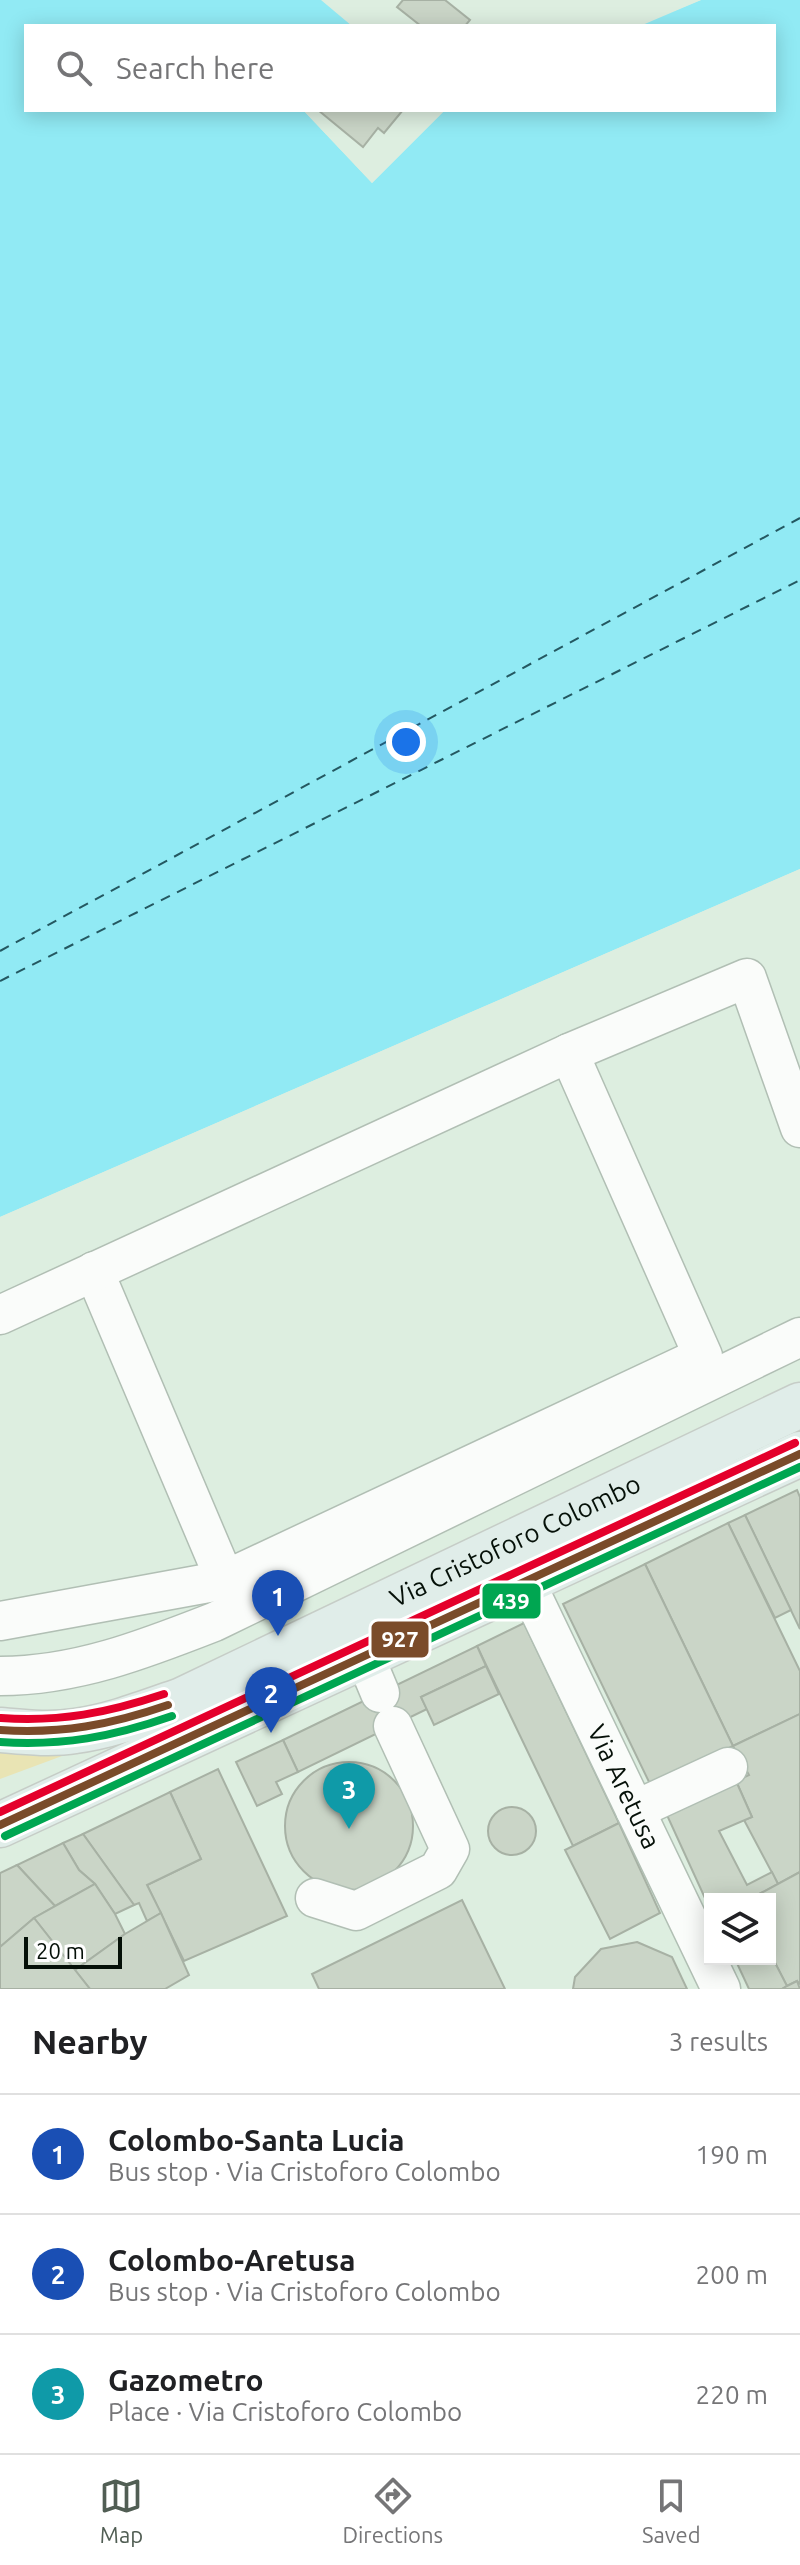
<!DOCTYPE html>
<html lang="en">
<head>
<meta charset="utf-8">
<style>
  :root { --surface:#fff; --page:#f6f6f6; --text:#202124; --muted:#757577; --line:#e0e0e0; --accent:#515e54 }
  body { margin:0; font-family:Ubuntu,sans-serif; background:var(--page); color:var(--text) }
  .controls { position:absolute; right:24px; bottom:24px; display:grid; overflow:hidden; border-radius:0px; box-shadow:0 4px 20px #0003 }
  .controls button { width:72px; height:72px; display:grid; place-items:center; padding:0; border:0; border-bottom:2px solid var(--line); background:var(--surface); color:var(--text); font:40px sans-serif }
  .scale { position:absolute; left:24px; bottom:20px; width:98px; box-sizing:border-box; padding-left:8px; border:4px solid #051008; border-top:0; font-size:22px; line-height:28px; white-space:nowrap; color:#051008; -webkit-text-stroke:6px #fff; paint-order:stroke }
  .you { position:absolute; left:406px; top:742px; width:28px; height:28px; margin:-20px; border:6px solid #fff; border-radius:50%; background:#1a73e8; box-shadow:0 0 0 12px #1a73e833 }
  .badge { display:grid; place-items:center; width:52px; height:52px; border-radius:50%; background:var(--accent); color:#fff; font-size:26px; font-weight:700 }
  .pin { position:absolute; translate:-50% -66px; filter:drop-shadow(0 2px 4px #0008) }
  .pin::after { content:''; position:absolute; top:42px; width:28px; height:24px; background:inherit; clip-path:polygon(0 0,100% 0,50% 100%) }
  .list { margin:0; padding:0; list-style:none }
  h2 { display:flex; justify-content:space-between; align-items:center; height:104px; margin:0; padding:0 32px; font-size:34px }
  h2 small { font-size:26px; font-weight:400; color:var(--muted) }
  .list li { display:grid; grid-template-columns:52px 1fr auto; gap:24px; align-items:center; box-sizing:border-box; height:120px; padding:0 32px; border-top:2px solid var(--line) }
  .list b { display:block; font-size:30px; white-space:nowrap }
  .list p { margin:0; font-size:26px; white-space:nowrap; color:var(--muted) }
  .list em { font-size:26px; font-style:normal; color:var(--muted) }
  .icon { flex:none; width:44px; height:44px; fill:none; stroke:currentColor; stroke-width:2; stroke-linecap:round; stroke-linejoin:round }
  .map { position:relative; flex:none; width:800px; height:1989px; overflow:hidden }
  .search { position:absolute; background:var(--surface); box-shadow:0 4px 20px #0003; left:24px; right:24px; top:24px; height:88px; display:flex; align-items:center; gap:20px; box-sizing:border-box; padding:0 28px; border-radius:0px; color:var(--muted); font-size:30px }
  .sheet { height:464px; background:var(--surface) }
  nav { display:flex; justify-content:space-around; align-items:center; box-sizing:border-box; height:112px; border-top:2px solid var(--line); background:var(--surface); font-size:22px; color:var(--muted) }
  nav a { display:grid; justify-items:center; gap:4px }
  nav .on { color:var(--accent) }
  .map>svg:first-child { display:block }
  .green { fill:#e9e4b4 }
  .water { fill:#91eaf4 }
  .pier { fill:#ddeee0 }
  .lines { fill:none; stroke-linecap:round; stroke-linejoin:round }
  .ferry { stroke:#245861; stroke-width:2; stroke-dasharray:10 8; stroke-linecap:butt }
  .building { fill:#cad5c7; stroke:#a7b1a4; stroke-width:2 }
  .minor-casing { stroke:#b1bfb4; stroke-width:41 }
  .major-casing { stroke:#c6cdc7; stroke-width:47 }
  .minor { stroke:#fafcfa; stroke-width:38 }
  .major { stroke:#e0ede9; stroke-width:44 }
  .bus-1-casing { stroke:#fff; stroke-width:14 }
  .bus-2-casing { stroke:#fff; stroke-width:14 }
  .bus-3-casing { stroke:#fff; stroke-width:14 }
  .bus-1 { stroke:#7a4b2a; stroke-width:8 }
  .bus-2 { stroke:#00a651; stroke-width:8 }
  .bus-3 { stroke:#e4002b; stroke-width:8 }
  .labels { text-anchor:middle; stroke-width:7; stroke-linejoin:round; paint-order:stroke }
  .street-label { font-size:26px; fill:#051008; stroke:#fff }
  .line-badge { stroke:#fff; stroke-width:3 }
  .badge-label { font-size:22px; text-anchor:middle; font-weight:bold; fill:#fff }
</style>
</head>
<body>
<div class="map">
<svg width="800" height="1989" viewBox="0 0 800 1989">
  <rect width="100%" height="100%" fill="#ddeee0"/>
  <path class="green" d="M0,1745l89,1 -89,33z"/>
  <path class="water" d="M0,0h321l31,26h-326v84h277l69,73 73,-73h329v-84h-134l61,-26h99v869l-800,348z"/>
  <g class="pier">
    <path d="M690,0h11l-65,26 3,-4z"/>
    <path d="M303,110h5l64,67 65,-67h8l-73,73z"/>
    <path d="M800,869v4l-800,348v-4z"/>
  </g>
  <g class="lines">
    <g class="ferry">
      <path d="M0,951l800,-433"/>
      <path d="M0,981l800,-401"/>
    </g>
  </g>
  <g class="building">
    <path d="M403,0h42l25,20 -5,6h-44l-24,-19z"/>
    <path d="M318,110h85l-19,23 -6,-5 -15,19z"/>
    <path d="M797,1490l3,7v132l-55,-114z"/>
    <path d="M745,1515l46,95 -16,8 -47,-95z"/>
    <path d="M728,1523l72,148v43l-67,32 -88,-182z"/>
    <path d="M645,1564l88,182 -82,40 -88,-182z"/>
    <path d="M524,1623l95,200 -46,23 -96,-200z"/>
    <path d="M477,1646l9,20 -65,31 6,12 -129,63 -15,-32z"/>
    <path d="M486,1666l13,28 -65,31 -13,-28z"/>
    <path d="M800,1714v158l-22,12 -34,-64 8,-3 -16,-36 13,-6 -16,-29z"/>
    <path d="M283,1740l15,32 -22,10 6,12 -25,12 -21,-44z"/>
    <circle cx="349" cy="1826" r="64"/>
    <path d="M218,1769l69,147 -103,45 -37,-76 54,-26 -31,-67z"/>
    <path d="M736,1781l16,36 -33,14 28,54 25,-13 6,12 -28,15h-40v10l-44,-96z"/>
    <path d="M170,1792l31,67 -54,26 14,28 -14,8 -8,-18 -5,2 -51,-71z"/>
    <circle cx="512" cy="1831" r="24"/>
    <path d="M619,1823l41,90 -50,26 -45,-89z"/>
    <path d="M83,1834l51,71 -19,9 -20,-30 -16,-14 -16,-27z"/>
    <path d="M63,1843l16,27 16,14 -40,22 -38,-41z"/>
    <path d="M17,1865l38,41 -21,12 -34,29v-74z"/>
    <path d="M800,1872v112l-3,-3 -10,5 -17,-33v-54h-20z"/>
    <path d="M95,1884l20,30 10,20 -50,36 -41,-52z"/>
    <path d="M462,1900l43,89h-186l-7,-15z"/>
    <path d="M161,1913l28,62 -24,14h-75l-15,-19 50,-36z"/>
    <path d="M34,1918l41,52 15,19h-90v-42z"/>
    <path d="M637,1942l35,15 15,32h-114l2,-12 26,-28z"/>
    <path d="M770,1953l17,33 -5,3h-33l-14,-30h35z"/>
    <path d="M797,1981l3,8h-18l5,-3z"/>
  </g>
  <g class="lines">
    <defs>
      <g id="minor">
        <path d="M94,1271l131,309"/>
        <path d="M0,1315l569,-262 178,-75 53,150"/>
        <path id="s1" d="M526,1583l195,406"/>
        <path d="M0,1621l225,-41 478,-224 -134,-303"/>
        <path d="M365,1657l15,36"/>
        <path d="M0,1676c76,0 145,-27 214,-54l586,-285"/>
        <path d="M635,1810l93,-43"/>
        <path d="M315,1898l41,13 82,-41 12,-21 -57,-123"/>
      </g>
      <g id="major">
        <path id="s2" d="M0,1730c24,2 50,5 75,1 37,-5 72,-19 107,-31l618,-295"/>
        <path d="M0,1825l800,-371"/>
      </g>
    </defs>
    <use href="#minor" class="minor-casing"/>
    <use href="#major" class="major-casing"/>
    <use href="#minor" class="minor"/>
    <use href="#major" class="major"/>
    <defs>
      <g id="bus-1">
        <path d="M0,1730c62,4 110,-5 168,-25"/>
        <path d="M0,1825l800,-371"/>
      </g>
      <g id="bus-2">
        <path d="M0,1742c63,4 112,-5 172,-26"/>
        <path d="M5,1836l795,-369"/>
      </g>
      <g id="bus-3">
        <path d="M1,1718c60,4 106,-5 163,-24"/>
        <path d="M0,1812l795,-369"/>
      </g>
    </defs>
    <use href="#bus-1" class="bus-1-casing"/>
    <use href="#bus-2" class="bus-2-casing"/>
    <use href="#bus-3" class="bus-3-casing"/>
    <use href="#bus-1" class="bus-1"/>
    <use href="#bus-2" class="bus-2"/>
    <use href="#bus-3" class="bus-3"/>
  </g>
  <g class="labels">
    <g class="street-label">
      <text dy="9" stroke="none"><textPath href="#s2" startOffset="556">Via Cristoforo Colombo</textPath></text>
      <text dy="9" stroke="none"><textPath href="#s1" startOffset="226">Via Aretusa</textPath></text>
    </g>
  </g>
  <g class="line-badge">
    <rect x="481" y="1582" width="61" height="38" rx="8" fill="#00a651"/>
    <rect x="370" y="1620" width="60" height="39" rx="8" fill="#7a4b2a"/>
  </g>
  <g class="badge-label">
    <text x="511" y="1609">439</text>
    <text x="400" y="1647">927</text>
  </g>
</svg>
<div class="controls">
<button><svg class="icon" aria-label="layers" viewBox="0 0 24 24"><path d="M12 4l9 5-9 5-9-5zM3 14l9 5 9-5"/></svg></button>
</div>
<div class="scale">20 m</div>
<div class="you"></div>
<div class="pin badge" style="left:278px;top:1636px;background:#1a4fb4">1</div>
<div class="pin badge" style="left:271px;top:1733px;background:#1a4fb4">2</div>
<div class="pin badge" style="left:349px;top:1829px;background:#0f9aa8">3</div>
<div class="search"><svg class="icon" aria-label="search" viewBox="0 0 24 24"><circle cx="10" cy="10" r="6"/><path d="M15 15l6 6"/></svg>Search here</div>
</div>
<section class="sheet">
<h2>Nearby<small>3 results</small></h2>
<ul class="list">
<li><span class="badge" style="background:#1a4fb4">1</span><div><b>Colombo-Santa Lucia</b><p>Bus stop · Via Cristoforo Colombo</p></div><em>190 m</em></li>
<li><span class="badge" style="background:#1a4fb4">2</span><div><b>Colombo-Aretusa</b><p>Bus stop · Via Cristoforo Colombo</p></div><em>200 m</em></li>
<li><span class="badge" style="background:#0f9aa8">3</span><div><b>Gazometro</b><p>Place · Via Cristoforo Colombo</p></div><em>220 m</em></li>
</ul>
</section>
<nav>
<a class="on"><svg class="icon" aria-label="map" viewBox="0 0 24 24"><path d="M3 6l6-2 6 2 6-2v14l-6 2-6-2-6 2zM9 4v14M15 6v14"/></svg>Map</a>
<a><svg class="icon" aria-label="directions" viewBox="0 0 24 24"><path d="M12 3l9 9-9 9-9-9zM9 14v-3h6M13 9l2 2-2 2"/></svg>Directions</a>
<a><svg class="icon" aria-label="saved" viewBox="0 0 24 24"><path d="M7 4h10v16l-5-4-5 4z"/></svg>Saved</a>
</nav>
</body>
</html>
